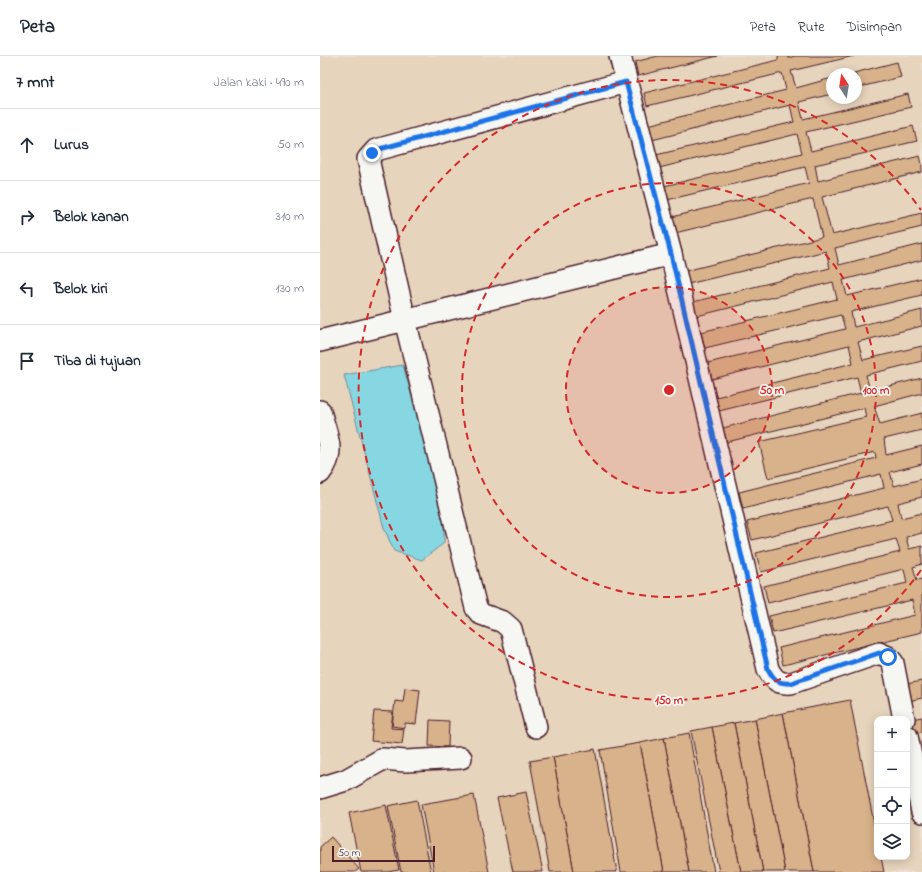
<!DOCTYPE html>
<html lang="id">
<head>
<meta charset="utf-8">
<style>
  :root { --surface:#fff; --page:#f6f6f7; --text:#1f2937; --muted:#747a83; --line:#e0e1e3 }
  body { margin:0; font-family:"Indie Flower",sans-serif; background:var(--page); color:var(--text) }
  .controls { position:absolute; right:12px; bottom:12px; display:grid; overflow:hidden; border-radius:8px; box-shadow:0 2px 10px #0003 }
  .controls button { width:36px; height:36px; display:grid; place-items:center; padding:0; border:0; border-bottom:1px solid var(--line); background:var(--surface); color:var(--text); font:20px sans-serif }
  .compass { position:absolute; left:506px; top:12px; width:36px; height:36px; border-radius:50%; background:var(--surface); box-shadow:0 2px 10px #0003; rotate:348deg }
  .scale { position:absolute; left:12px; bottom:10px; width:103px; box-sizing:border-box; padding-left:4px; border:2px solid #4a1f2b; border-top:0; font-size:11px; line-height:14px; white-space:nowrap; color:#4a1f2b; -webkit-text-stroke:3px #f6f6f2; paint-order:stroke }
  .stop { position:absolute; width:12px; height:12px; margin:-9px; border:3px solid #1a73e8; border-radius:50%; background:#fff }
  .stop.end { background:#1a73e8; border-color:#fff; box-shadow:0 1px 4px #0008 }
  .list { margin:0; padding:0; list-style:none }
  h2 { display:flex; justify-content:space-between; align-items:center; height:52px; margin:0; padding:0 16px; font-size:17px }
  h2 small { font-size:13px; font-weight:400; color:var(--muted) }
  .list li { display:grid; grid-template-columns:26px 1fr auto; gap:12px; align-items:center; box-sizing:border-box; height:72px; padding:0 16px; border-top:1px solid var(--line) }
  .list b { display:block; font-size:15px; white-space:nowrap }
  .list em { font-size:13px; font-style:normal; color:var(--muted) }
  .icon { flex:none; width:22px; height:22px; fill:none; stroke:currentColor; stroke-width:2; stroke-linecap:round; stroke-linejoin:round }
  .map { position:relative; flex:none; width:602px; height:816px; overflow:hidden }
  header { display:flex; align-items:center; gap:24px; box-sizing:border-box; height:56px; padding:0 20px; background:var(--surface); border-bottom:1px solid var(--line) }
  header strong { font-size:19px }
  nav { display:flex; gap:22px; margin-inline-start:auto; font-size:14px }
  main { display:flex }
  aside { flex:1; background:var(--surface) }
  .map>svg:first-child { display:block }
  .built { fill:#e7d4bd; fill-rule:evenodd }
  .water { fill:#86d7e1; stroke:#6e8d98 }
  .building { fill:#d8b28a; stroke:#4a1f2b }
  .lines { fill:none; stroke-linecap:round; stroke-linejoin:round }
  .minor-casing { stroke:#4a1f2b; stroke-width:24 }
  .minor { stroke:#f6f6f2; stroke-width:21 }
  .route { stroke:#1a73e8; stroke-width:5 }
  .ring { fill:none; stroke:#d62828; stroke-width:2; stroke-dasharray:7 5 }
  .centre { fill:#d62828; stroke:#f6f6f2; stroke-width:2 }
  .ring-label { font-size:12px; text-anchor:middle; font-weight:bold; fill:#d62828; stroke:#f6f6f2; stroke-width:3.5; stroke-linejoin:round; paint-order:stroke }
</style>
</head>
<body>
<header>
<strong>Peta</strong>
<nav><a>Peta</a><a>Rute</a><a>Disimpan</a></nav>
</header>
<main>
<aside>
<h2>7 mnt<small>Jalan kaki · 490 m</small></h2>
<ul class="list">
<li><svg class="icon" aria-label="ahead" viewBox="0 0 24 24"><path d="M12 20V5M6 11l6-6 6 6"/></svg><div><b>Lurus</b></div><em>50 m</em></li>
<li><svg class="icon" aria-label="right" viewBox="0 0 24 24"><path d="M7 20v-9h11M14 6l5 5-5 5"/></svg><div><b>Belok kanan</b></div><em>310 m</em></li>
<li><svg class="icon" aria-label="left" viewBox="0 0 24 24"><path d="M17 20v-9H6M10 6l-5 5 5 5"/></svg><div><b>Belok kiri</b></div><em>130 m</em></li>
<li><svg class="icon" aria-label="arrive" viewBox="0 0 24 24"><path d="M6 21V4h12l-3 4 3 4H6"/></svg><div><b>Tiba di tujuan</b></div></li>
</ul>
</aside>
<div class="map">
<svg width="602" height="816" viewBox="0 0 602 816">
  <rect width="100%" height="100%" fill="#ede2d3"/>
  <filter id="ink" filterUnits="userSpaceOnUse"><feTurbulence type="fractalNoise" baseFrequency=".025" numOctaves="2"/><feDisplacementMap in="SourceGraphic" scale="8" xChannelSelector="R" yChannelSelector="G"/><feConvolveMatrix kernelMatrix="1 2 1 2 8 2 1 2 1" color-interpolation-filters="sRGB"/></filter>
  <g filter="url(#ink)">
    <path class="built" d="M0,0h602v816h-602zM512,18h24v24h-24zM557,663h30v138h-30z"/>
    <path class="water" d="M83,309l41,149v29l-22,17 -28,-9 -10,-23 -40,-153z"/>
    <g class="building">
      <path d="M338,0h60l-80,20 -3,-14z"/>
      <path d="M458,0h10v2l7,-2h59l-63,15 5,17 36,-10v16l-33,8 4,17 105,-25 3,13 -105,25 5,19 102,-25 4,15 -102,24 3,16 102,-25 2,8v8l-100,25 10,38 90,-22v14l-87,21 4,17 83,-21v16l-79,20 4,16 75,-18v17l-71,17 3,15 68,-17v16l-64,16 5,18 59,-14v15l-56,14 4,16 52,-13v15l-48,13 6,18 42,-11v17l-38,9 2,16 36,-9v18l-32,8 4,14 28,-7v18l-24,6 3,15 21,-5v20l-16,4 3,12 13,-3v18l-9,3 4,13 5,-1v53l-139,33 -4,-17 136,-33 -3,-15 -139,33 -4,-17 138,-33 -3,-14 -136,34 -4,-17 136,-34 -4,-13 -135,33 -5,-19 136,-33 -4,-14 -136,34 -5,-18 137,-34 -3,-14 -138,35 -4,-17 137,-34 -1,-6 -107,26 -9,-36 107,-25 -2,-9 -137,34 -4,-14 138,-35 -4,-16 -138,34 -3,-14 137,-34 -4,-18 -137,34 -4,-16 137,-34 -4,-14 -136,33 -4,-16 136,-33 -4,-17 -136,34 -4,-14 137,-34 -4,-17 -138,33 -3,-13 137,-34 -9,-38 -138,34 -3,-16 137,-34 -4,-16 -138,33 -3,-14 138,-33 -5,-19 -138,34 -3,-13 138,-33 -4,-17 -138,35 -4,-15 138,-35 -4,-17 -135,33 -3,-13 134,-33z"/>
      <path d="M577,6l4,15 -45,11v-14h-6z"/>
      <path d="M602,625v17l-13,3 -3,-17z"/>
      <path d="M85,632l15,2 -4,34 -11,-1v5l-13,-2 3,-25 8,1z"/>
      <path d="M530,644l27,139v18h4l3,15h-70l-31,-159z"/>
      <path d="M54,655l19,1 -2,16 13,1 -2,15 -31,-3z"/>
      <path d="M463,657l31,159h-29l-30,-153z"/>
      <path d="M602,661v15l-7,1 -3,-14z"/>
      <path d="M435,663l30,153h-22l-29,-149z"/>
      <path d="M110,664l19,1 -1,26 -19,-1z"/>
      <path d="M414,667l29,149h-22l-29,-145z"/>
      <path d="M392,671l29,145h-22l-28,-141z"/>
      <path d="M369,677l25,139h-25l-25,-134z"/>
      <path d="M344,682l25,134h-25l-24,-129z"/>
      <path d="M320,687l24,129h-43l-21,-122z"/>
      <path d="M275,693l22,123h-43l-21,-115z"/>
      <path d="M233,701l21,115h-24l-20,-111z"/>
      <path d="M206,736l17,80h-30l-16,-74z"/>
      <path d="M154,739l15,77h-55l-13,-68z"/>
      <path d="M97,744l14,72h-30l-13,-66z"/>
      <path d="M66,749l13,65 -12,2h-26l-12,-59z"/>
      <path d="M11,781l28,32 -4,3h-35v-25z"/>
    </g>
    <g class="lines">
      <defs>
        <g id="minor">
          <path d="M351,198l97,415c6,11 10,15 23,14l88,-30 9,4 5,6 11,56"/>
          <path d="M0,285l351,-87 -51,-198"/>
          <path d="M0,355c6,24 17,41 0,62"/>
          <path d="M216,671l-25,-98 -8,-7 -22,-8 -5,-6 -71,-288 -37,-161 8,-9 250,-68"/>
          <path d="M587,680l15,76"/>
          <path d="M0,732l26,-8 37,-21 22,2 56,-3"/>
        </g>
      </defs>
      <use href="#minor" class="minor-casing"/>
      <use href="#minor" class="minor"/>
    </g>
  </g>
  <g class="lines" filter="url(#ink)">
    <path class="route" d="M52,97l4,-3 250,-68 45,172 97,415c6,11 10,15 23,14l88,-30 9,4"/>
  </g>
  <circle cx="349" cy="334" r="103" fill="#d62828" fill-opacity=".12"/>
  <g class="ring">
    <circle cx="349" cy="334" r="103"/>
    <circle cx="349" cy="334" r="207"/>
    <path d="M601 514A310 310 0 1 1 601 154"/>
  </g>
  <circle cx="349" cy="334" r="6" class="centre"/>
  <g class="ring-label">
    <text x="452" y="338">50 m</text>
    <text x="556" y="338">100 m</text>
    <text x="349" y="648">150 m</text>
  </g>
</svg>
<div class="controls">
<button>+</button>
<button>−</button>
<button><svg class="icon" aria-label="locate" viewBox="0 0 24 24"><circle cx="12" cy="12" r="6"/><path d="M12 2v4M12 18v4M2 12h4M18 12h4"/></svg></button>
<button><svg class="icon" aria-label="layers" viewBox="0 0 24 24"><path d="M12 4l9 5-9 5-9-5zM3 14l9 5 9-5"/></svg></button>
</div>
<svg class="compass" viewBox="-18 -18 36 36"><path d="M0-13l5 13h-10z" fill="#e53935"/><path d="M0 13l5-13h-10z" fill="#747a83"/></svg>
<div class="scale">50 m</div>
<div class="stop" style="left:568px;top:601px"></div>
<div class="stop end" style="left:52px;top:97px"></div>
</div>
</main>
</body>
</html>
